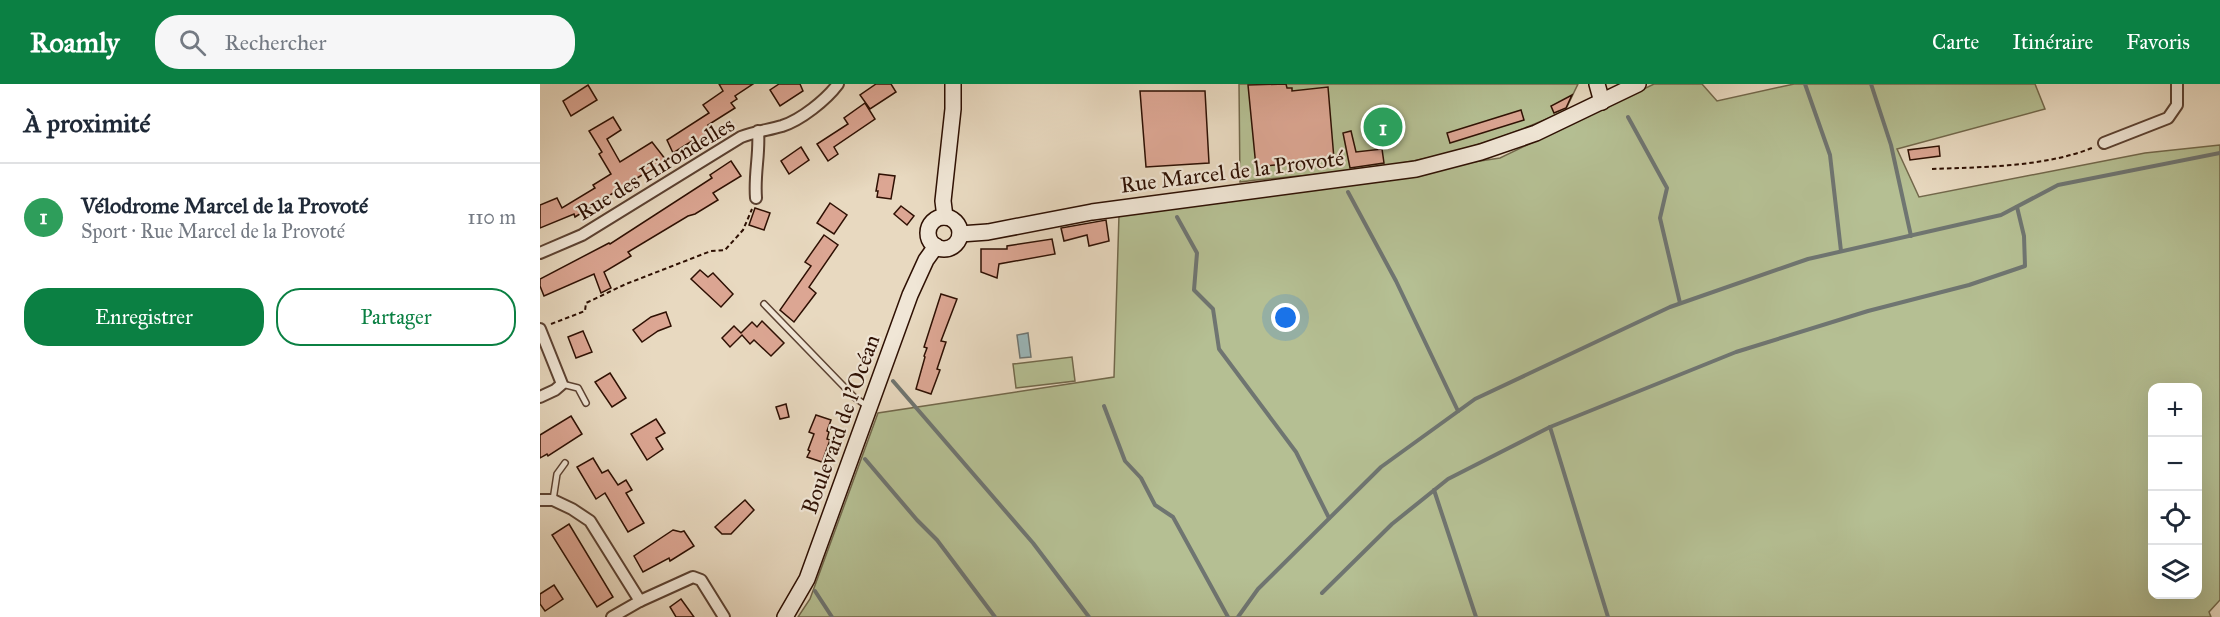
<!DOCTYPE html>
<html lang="fr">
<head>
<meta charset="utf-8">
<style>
  :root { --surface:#fff; --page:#f6f6f7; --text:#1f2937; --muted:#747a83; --line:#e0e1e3; --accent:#0b8043 }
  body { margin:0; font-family:"IM FELL Great Primer",serif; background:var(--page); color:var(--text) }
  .controls { position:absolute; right:18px; bottom:18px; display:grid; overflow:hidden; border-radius:12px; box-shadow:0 6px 24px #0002 }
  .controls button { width:54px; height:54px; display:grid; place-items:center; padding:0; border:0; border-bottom:2px solid var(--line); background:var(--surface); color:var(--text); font:30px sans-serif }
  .you { position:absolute; left:746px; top:234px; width:21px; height:21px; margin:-15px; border:4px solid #fff; border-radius:50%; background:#1a73e8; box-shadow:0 0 0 9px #1a73e833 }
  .badge { display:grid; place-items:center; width:39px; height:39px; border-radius:50%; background:var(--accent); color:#fff; font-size:20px; font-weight:700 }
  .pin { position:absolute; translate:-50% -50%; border:3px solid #fff; box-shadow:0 2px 6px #0006 }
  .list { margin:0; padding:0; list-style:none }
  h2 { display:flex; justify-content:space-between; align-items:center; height:78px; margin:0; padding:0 24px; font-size:26px }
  h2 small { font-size:20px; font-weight:400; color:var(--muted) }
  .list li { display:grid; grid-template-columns:39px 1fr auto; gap:18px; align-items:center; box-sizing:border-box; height:108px; padding:0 24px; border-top:2px solid var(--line) }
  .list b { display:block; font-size:22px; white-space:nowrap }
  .list p { margin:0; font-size:20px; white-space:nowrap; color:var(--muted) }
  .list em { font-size:20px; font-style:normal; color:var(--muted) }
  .actions { display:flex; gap:12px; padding:18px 24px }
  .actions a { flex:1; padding:14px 0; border:2px solid var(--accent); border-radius:24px; text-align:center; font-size:21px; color:var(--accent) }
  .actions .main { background:var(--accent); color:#fff }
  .icon { flex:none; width:33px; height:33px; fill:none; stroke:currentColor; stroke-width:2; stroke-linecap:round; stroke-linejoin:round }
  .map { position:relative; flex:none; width:1680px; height:533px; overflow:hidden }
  header { display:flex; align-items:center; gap:36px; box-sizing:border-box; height:84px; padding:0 30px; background:var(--accent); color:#fff }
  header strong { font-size:28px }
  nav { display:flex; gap:33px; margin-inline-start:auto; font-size:21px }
  .search { width:420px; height:54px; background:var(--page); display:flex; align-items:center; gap:15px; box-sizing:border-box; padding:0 21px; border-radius:24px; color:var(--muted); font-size:22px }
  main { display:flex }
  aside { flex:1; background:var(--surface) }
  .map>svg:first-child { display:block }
  .green { fill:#b5bf93; stroke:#72684b; stroke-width:1.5; fill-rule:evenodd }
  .water { fill:#9bb8bb; stroke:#6f7571; stroke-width:1.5 }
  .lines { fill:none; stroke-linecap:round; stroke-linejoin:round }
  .stream { stroke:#6f7571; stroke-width:4 }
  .building { fill:#dca693; stroke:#2e1003; stroke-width:1.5 }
  .lane-casing { stroke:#5c4232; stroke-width:8 }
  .street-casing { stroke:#5c4232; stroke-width:14 }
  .secondary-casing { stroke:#2e1003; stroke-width:18 }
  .path { stroke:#2e1003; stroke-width:2; stroke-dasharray:4.5 3; stroke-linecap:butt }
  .lane { stroke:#f0e6d6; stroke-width:5 }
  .street { stroke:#f0e6d6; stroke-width:10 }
  .secondary { stroke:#f0e6d6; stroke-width:15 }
  .labels { text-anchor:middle; stroke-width:4.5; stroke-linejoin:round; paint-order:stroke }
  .street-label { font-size:22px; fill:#2e1003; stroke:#f0e6d6 }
</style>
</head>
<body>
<header>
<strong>Roamly</strong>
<div class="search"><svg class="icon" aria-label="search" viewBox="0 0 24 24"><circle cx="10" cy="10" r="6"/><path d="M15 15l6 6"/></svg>Rechercher</div>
<nav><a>Carte</a><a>Itinéraire</a><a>Favoris</a></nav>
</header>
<main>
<aside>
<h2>À proximité<small></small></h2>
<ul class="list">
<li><span class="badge" style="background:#2e9e5b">1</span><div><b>Vélodrome Marcel de la Provoté</b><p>Sport · Rue Marcel de la Provoté</p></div><em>110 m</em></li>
</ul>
<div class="actions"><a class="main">Enregistrer</a><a>Partager</a></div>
</aside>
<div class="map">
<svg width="1680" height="533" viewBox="0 0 1680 533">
  <rect width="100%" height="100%" fill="#e8d9c0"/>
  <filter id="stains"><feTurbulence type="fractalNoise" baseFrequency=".00333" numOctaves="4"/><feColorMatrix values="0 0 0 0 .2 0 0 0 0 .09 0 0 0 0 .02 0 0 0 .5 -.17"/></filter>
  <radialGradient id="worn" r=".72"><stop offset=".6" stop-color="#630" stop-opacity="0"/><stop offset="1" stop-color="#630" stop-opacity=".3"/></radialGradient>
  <g class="green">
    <path d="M699,0h339l-13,27c-38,17 -77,32 -117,42 -67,18 -139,21 -208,29z"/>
    <path d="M1114,0h48l15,17 77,-17h241l10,25 -148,40 22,48 226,-44 75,-8v455l-11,12 2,5h-1413l12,-18 68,-186 236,-36 5,-162 381,-57zM1612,304h46v206h-46z"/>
    <path d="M532,273l3,24 -59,7 -3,-24z"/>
  </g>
  <path class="water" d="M488,249l3,24 -11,1 -3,-23z"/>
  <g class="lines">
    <g class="stream">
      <path d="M1265,0l25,71 11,96"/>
      <path d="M1331,0l20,61 20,91"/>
      <path d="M1088,33l39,71 -7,30 20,85"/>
      <path d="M808,108l48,89 62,130"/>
      <path d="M637,133l20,36 -3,37 19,19 6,40 77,103 33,66"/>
      <path d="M353,297l140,162 56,74"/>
      <path d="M564,322l21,55 16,17 14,27 18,12 55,100"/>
      <path d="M1010,343l58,190"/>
      <path d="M325,375l52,61 20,20 58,77"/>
      <path d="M894,406l42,127"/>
      <path d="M275,507l17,26"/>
      <path d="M782,509l70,-69 56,-45 102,-52 186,-75 132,-41 101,-26 56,-19 -1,-30 -7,-29"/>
      <path d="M698,533l20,-28 123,-122 94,-68 195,-92 138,-48 193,-44 57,-30 162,-32"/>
    </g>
  </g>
  <g class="building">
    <path d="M179,0h34l-18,12 2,3 -6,4 4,5 -27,17 5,7 -18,12 -3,-3 -19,12 -6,-13 42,-27 -6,-8 20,-14z"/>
    <path d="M239,0h21l3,7 -23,15 -10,-16z"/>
    <path d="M336,0h15l5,8 -26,17 -10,-14z"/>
    <path d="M746,0l1,4h5v3l36,-4 6,72 -78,8 -8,-82z"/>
    <path d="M48,1l9,15 -26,16 -8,-15z"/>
    <path d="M600,7h65l4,72 -63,4z"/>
    <path d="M1032,11l-6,13 -12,5 -3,-7z"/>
    <path d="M325,19l10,16 -41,28 4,7 -10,7 -11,-17 31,-20 -4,-6z"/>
    <path d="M981,26l3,10 -74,23 -3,-10z"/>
    <path d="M73,33l8,13 -14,9 13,23 32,-20 14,18 -91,57 -1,-3 -34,14v-23l17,-7 5,10 33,-20 -2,-3 18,-11 -12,-20 3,-2 -13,-21z"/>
    <path d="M811,47l5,21 26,-3 2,14 -34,5 -7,-35z"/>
    <path d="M1399,62l1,10 -30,4 -2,-10z"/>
    <path d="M261,63l8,13 -20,14 -8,-13z"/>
    <path d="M191,77l10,15 -28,17 5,7 -23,14 -7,2 -60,36 3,4 -27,16 7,16 -10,5 -7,-19 -50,22 -4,-10v-7l69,-36 1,1 102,-66 -2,-3z"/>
    <path d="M339,90l16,2 -4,23 -14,-2 1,-6h-2z"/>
    <path d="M290,119l17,12 -13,19 -17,-11z"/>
    <path d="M361,122l13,10 -7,9 -13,-11z"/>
    <path d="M215,124l15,5 -6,17 -15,-5z"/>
    <path d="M566,136l3,21 -20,5 -2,-11 -23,6 -3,-13z"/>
    <path d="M284,151l14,10 -29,42 7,6 -22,29 -14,-12 31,-44 -6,-4z"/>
    <path d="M512,155l3,15 -56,10 -2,14 -16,-6v-23h26v-3z"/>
    <path d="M160,186l8,7 5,-4 20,21 -12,13 -30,-28z"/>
    <path d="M401,210l16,5 -16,42 5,1 -9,27 3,1 -9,24 -15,-5 9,-32 -1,-1 3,-8 -3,-1z"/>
    <path d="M126,228l5,14 -13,5 -16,11 -9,-12 18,-13z"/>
    <path d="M222,237l22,22 -13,13 -17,-16 -4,4 -8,-9 -12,12 -8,-9 12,-12 7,7 11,-11 5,5z"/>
    <path d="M43,247l9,21 -16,6 -8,-21z"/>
    <path d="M70,289l16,25 -14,9 -17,-25z"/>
    <path d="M246,320l3,13 -9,2 -4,-12z"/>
    <path d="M276,331l15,5 -4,11 2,1 -2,7 3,1 -8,22 -15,-5 3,-6 -2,-1 6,-16 -5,-2z"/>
    <path d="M31,332l11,18 -34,22 -1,-2 -7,4v-23z"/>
    <path d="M116,335l9,14 -9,5 7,11 -16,11 -16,-26z"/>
    <path d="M53,374l9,15 6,-3 10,15 8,-5 6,10 -6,3 18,30 -16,9 -23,-39 -9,6 -19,-32z"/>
    <path d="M205,416l9,10 -23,24h-9l-7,-7z"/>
    <path d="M29,440l44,73 -16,10 -45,-72z"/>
    <path d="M133,446l8,2 3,-1 10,15 -24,15 -1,-3 -26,14 -9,-16z"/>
    <path d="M14,501l9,14 -18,12 -5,-7v-10z"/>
    <path d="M141,515l13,18h-18l-6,-10z"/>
  </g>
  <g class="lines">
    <defs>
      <g id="lane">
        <path d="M224,220l90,93 13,9"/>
        <path d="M22,300l16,4 8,15"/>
        <path d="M13,416l4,-26 8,-11"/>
      </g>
      <g id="street">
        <path d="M1564,59l64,-25 9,-13v-21"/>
        <path d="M216,114c-2,-25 4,-44 2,-67"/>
        <path d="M0,169l42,-18 159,-98c13,-5 27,-7 41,-11 19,-6 44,-26 56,-42"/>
        <path d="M0,245l22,55 -7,6 -15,7"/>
        <path d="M0,416h13l19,9 18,12 50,80"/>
        <path d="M72,533l28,-16 53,-24 8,3 23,37"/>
      </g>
      <g id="secondary">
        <path d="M1057,0l5,18"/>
        <path d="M405,133l-2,-16 10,-92v-25"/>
        <circle cx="404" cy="149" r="16"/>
        <path d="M420,150l28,-2 104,-20 324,-43 65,-17 55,-19 102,-49"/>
        <path d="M245,533l22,-38 103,-284 16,-35 10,-14"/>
      </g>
    </defs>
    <use href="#lane" class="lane-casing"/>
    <use href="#street" class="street-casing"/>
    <use href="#secondary" class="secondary-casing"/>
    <g class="path">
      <path d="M1392,85c51,-2 112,-2 160,-21"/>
      <path d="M11,240l34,-13 1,-8 40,-19 85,-33 14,-1 18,-20 9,-21"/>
    </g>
    <use href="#lane" class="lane"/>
    <use href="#street" class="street"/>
    <use href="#secondary" class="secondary"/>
  </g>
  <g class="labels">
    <g class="street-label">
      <text transform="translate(115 84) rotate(-31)" y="8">Rue des Hirondelles</text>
      <text transform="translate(692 87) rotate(-7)" y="8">Rue Marcel de la Provoté</text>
      <text transform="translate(300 340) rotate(-70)" y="8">Boulevard de l'Océan</text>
    </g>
  </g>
  <rect width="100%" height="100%" filter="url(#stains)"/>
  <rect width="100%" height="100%" fill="url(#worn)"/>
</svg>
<div class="controls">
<button>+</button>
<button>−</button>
<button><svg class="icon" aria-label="locate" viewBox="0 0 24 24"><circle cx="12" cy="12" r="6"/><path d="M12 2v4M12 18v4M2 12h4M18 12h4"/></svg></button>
<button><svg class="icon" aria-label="layers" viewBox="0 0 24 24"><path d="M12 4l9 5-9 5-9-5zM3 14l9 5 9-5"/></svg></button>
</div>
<div class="you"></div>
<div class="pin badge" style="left:843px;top:43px;background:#2e9e5b">1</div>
</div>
</main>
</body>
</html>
